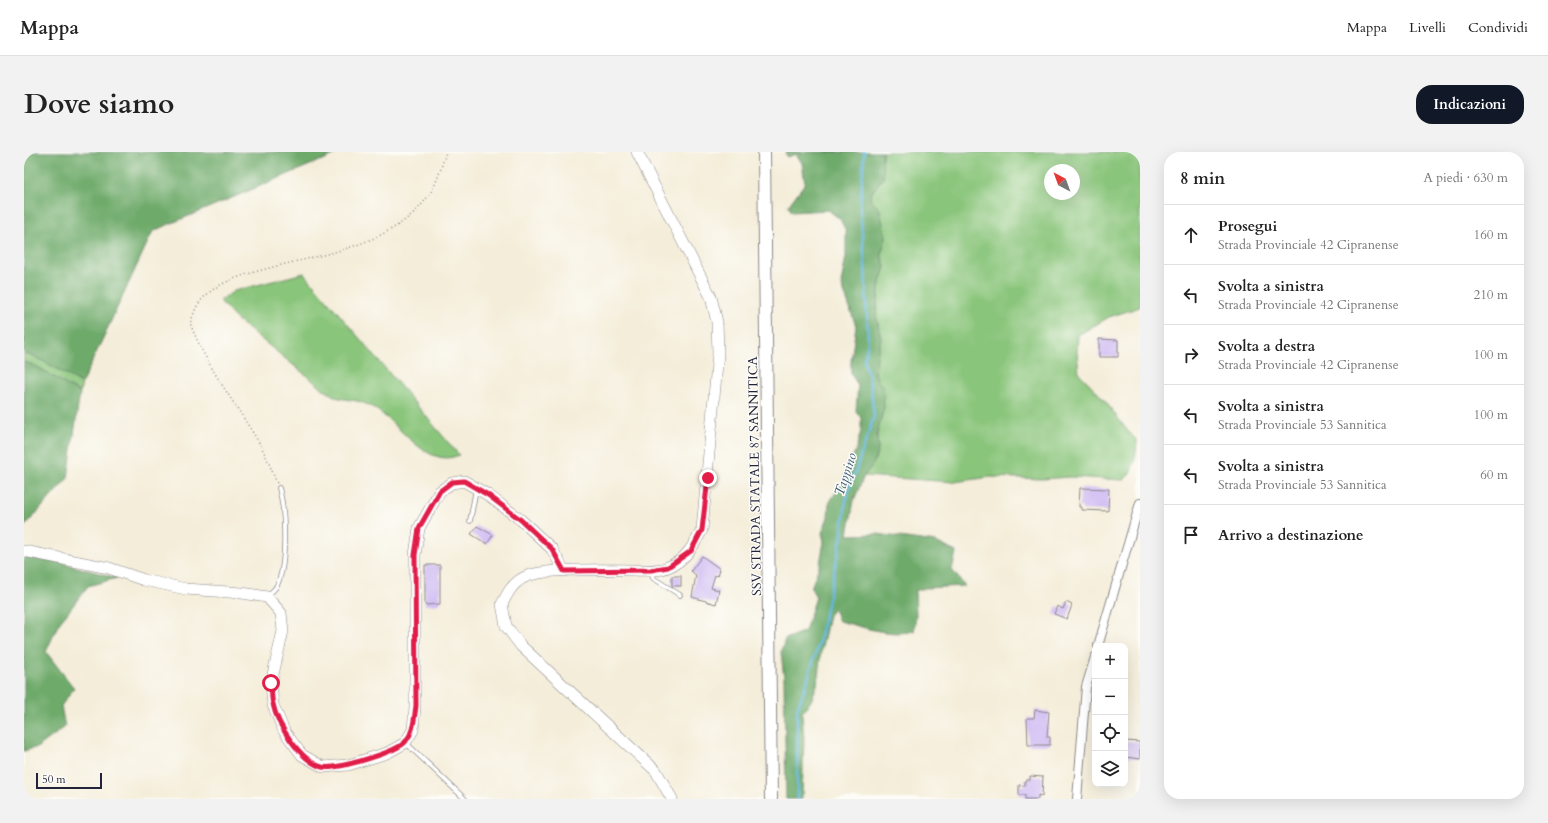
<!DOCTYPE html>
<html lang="it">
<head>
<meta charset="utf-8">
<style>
  :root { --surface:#fff; --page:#f2f2f2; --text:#222; --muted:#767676; --line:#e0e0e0; --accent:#111827 }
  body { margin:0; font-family:Cardo,serif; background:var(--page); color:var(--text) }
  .controls { position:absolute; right:12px; bottom:12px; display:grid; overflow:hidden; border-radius:8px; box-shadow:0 4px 16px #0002 }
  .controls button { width:36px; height:36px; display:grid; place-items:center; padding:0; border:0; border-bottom:1px solid var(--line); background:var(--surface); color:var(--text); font:20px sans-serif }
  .compass { position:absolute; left:1020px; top:12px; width:36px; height:36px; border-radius:50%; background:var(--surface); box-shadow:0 4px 16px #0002; rotate:319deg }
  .scale { position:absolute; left:12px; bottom:10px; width:66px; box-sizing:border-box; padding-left:4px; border:2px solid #22223b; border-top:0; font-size:11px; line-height:14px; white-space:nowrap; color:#22223b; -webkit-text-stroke:3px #fdfcf7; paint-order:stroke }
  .stop { position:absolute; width:12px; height:12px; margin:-9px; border:3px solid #e11d48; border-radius:50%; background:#fff }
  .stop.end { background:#e11d48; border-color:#fff; box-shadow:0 1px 4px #0008 }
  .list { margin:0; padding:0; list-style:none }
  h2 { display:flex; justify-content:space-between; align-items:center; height:52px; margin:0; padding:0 16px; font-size:17px }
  h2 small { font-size:13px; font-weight:400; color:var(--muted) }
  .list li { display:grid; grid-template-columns:26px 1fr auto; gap:12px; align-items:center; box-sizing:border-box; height:60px; padding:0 16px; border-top:1px solid var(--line) }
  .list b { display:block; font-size:15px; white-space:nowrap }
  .list p { margin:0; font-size:13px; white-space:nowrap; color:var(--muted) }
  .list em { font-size:13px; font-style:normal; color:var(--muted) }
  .icon { flex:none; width:22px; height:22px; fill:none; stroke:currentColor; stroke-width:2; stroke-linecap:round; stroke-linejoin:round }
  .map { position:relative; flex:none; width:1116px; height:647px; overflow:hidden; border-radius:16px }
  header { display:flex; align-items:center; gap:24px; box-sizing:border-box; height:56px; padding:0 20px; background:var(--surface); border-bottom:1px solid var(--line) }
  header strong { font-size:19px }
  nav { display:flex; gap:22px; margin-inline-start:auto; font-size:14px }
  .intro { display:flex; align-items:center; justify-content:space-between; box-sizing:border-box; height:96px; padding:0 24px }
  h1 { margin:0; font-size:28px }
  .button { padding:10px 18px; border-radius:16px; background:var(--accent); color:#fff; font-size:14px; font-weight:700 }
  main { display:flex; gap:24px; padding:0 24px }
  aside { flex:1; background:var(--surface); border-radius:16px; box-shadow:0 4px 16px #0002 }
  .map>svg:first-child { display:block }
  .green { fill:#89c57a; stroke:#56745a; fill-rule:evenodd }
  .forest { fill:#6eaa6a; stroke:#486652 }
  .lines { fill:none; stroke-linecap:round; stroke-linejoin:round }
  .stream { stroke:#62b6de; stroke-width:2.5 }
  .building { fill:#cbb5f3 }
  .lane-casing { stroke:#8b888a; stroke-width:5.5 }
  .street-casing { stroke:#8b888a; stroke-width:10 }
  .secondary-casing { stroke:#8b888a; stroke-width:12 }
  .primary-casing { stroke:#8b888a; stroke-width:14 }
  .path { stroke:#8b888a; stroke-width:1.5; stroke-dasharray:1 3; stroke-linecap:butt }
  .lane { stroke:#fff; stroke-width:4 }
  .street { stroke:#fff; stroke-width:8 }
  .secondary { stroke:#fff; stroke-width:11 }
  .primary { stroke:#fff; stroke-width:12 }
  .route { stroke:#e11d48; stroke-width:5 }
  .labels { text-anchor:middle; stroke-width:3; stroke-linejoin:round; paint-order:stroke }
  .street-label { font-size:13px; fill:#22223b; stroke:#fdfcf7 }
  .water-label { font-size:14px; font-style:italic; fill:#3c5d7c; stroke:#fdfcf7 }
</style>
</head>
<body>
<header>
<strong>Mappa</strong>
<nav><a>Mappa</a><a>Livelli</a><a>Condividi</a></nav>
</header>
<div class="intro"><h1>Dove siamo</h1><a class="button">Indicazioni</a></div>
<main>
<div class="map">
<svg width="1116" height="647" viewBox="0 0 1116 647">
  <rect width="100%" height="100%" fill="#fdfcf7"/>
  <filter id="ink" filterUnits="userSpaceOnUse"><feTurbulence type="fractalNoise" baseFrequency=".025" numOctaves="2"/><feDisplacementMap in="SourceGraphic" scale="8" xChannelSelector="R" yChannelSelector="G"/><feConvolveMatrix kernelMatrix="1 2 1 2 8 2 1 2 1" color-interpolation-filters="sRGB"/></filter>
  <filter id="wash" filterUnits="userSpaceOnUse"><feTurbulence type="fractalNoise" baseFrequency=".012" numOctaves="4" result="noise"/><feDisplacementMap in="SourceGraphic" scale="16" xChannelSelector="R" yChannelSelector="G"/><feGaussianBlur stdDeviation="0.9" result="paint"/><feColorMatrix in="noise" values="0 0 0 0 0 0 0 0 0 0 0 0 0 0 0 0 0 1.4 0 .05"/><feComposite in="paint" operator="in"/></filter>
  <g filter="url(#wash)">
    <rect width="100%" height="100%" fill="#f4edd9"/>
    <g class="green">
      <path d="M858,0h258v155l-31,10 -31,18 -1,17 2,21c13,13 25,26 36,41 7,9 12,18 22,26 -1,15 -2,30 -13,40l-54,-3 -28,2 -51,-2 -37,5 -90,-6 9,-12 5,-14 -1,-15 7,-28 -9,-34v-9l6,-25 -5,-24 4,-33 5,-15 -4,-13 5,-17 -7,-29 -8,-7 -1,-6 13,-18zM1026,18h24v24h-24z"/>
      <path d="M280,121l155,182c-35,16 -64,-40 -93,-51 -8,-4 -18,-4 -27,-6 -6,-2 -11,-6 -16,-9l-88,-71 -15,-17 14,-10z"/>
      <path d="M0,202l10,2 48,27 -2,9c-19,-8 -36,-25 -56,-30z"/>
    </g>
    <g class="forest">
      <path d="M0,0h312l-2,3 -181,76 -71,152 -48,-27 -10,-2z"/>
      <path d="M761,0h97l1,25 -13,18 1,6 8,7 7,29 -5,17 4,13 -5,15 -4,33 5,24 -3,12 -3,22 3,9 5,4 1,21 -7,27 1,16 -5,14 -9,12 -10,24 -6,35 29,-1 59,8 20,10 -4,18 13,16 -40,2 -10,3 1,24 -2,16c-26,6 -50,-4 -75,-10l-5,-12 -5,6 -8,37 -4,33 -6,16 -9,12 2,26 -2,60h-16l-2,-120 -3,-27 4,-13 20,-8 11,-34 -5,-9 9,-24 4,-23 -2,-8 6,-16 1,-14 15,-23 2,-11 9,-17 6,-21v-13l-5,-7 2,-26 -7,-11v-13l5,-35 -15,-43 5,-26v-26l-6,-12 -12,-9 -36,2 -4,-6 17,-23 -3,-20 -6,-9 -9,3z"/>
      <path d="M0,210c20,5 37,22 56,30l-12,86 -44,49z"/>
      <path d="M0,405l38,6 55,15 -29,8 -30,39 -12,27 28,36 -13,18 4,21 -27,20 -14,4z"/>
    </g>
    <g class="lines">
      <path class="stream" d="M773,647v-90l9,-24 13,-43 22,-103 5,-40 28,-83 -5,-39 -5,-17 4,-18 -3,-75 -5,-58 4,-57"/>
    </g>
    <g id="blocks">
      <g class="building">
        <path d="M1075,187l19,1v17h-19z"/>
        <path d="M1056,336l29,1 -1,22 -26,-1v-3h-3z"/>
        <path d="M453,374l16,9 -6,9 -16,-10z"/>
        <path d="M678,404l18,13 -2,7 -3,-1 -4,13 8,2 -3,14 -24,-7 4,-22 -5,-4z"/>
        <path d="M401,413h15v39l-15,1z"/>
        <rect x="648" y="424" width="9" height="10"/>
        <path d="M1042,450l6,3 -5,14 -13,-5 3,-8 6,3z"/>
        <path d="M1011,558l14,2 -2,25h3v8h-22l-1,-27h7z"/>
        <path d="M1101,589l15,1v17l-15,-2z"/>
        <path d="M1006,624l13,1 -1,19 -4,-1v4h-13v-4h-6v-10l6,1v-6h5z"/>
      </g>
    </g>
  </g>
  <g filter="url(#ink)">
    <use href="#blocks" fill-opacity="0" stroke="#8b888a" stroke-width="1"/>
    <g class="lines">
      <defs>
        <g id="lane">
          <path d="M446,369l6,-32"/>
          <path d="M627,420l2,6 27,17"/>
          <path d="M243,444c3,-3 7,-6 9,-9 12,-21 9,-77 3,-99"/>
          <path d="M382,591l59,56"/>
        </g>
        <g id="street">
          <path d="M1074,494l42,-143"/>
          <path d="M1053,647l9,-112 9,-30"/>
        </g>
        <g id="secondary">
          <path d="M613,0l74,145 6,25 1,31 -16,177c-8,15 -17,31 -34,37 -11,5 -25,3 -36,3 -26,0 -88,-3 -109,8 -11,6 -16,16 -21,26l4,22 15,20 135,125 16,28"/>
          <path d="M0,399l85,17 35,12 42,9 56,4 25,4 14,16 2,18 -12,52 2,22 11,26 18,24 21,12 25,-2 39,-12 18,-10 8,-13 2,-23v-152l4,-27 21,-37 12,-8 12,-2 24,14 33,25 31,29 12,22"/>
        </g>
        <path id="primary" d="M740,0l7,647"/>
      </defs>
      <use href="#lane" class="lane-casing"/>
      <use href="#street" class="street-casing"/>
      <use href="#secondary" class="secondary-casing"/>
      <use href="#primary" class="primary-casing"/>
      <path class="path" d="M253,331c-6,-14 -11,-29 -19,-42 -24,-40 -52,-75 -68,-118 3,-6 5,-15 9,-20 14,-19 40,-27 63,-33 57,-16 134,-23 169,-78 7,-12 11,-27 15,-40"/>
      <use href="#lane" class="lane"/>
      <use href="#street" class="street"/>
      <use href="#secondary" class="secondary"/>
      <use href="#primary" class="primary"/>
    </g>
  </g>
  <g class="lines" filter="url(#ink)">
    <path class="route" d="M247,531c1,7 0,14 2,21 4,21 28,57 49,63 14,3 76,-15 84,-26 8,-10 8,-22 10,-35l-1,-151 4,-27 21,-37 12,-9 12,-1 24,14 33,25 31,29 12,22 87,-1 17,-3 23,-16 11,-21 6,-52"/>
  </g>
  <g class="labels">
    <g class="street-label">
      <text transform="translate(730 324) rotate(-91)" y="5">SSV STRADA STATALE 87 SANNITICA</text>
    </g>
    <g class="water-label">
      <text transform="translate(821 322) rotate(-72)" y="5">Tappino</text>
    </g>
  </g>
</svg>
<div class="controls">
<button>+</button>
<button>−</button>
<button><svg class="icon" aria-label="locate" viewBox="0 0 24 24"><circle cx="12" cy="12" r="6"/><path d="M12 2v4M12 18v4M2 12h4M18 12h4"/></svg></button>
<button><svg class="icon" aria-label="layers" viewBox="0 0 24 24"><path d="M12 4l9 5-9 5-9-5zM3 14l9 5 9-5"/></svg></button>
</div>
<svg class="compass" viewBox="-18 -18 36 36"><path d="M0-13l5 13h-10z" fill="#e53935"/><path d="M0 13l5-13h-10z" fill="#767676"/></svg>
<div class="scale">50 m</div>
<div class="stop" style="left:247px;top:531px"></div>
<div class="stop end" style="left:684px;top:326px"></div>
</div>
<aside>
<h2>8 min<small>A piedi · 630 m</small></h2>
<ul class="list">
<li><svg class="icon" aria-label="ahead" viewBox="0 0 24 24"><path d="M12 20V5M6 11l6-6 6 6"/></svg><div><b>Prosegui</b><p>Strada Provinciale 42 Cipranense</p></div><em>160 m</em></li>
<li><svg class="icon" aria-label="left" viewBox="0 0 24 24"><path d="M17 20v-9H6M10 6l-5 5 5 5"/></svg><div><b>Svolta a sinistra</b><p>Strada Provinciale 42 Cipranense</p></div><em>210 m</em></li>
<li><svg class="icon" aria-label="right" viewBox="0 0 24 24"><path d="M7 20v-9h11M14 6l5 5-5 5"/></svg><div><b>Svolta a destra</b><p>Strada Provinciale 42 Cipranense</p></div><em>100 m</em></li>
<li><svg class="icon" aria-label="left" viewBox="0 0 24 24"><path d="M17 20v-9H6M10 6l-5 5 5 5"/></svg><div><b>Svolta a sinistra</b><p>Strada Provinciale 53 Sannitica</p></div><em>100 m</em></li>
<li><svg class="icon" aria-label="left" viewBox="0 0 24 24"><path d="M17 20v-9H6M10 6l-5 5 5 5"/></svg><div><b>Svolta a sinistra</b><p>Strada Provinciale 53 Sannitica</p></div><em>60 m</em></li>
<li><svg class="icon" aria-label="arrive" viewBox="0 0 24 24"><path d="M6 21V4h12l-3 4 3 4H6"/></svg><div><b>Arrivo a destinazione</b></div></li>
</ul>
</aside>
</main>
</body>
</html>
